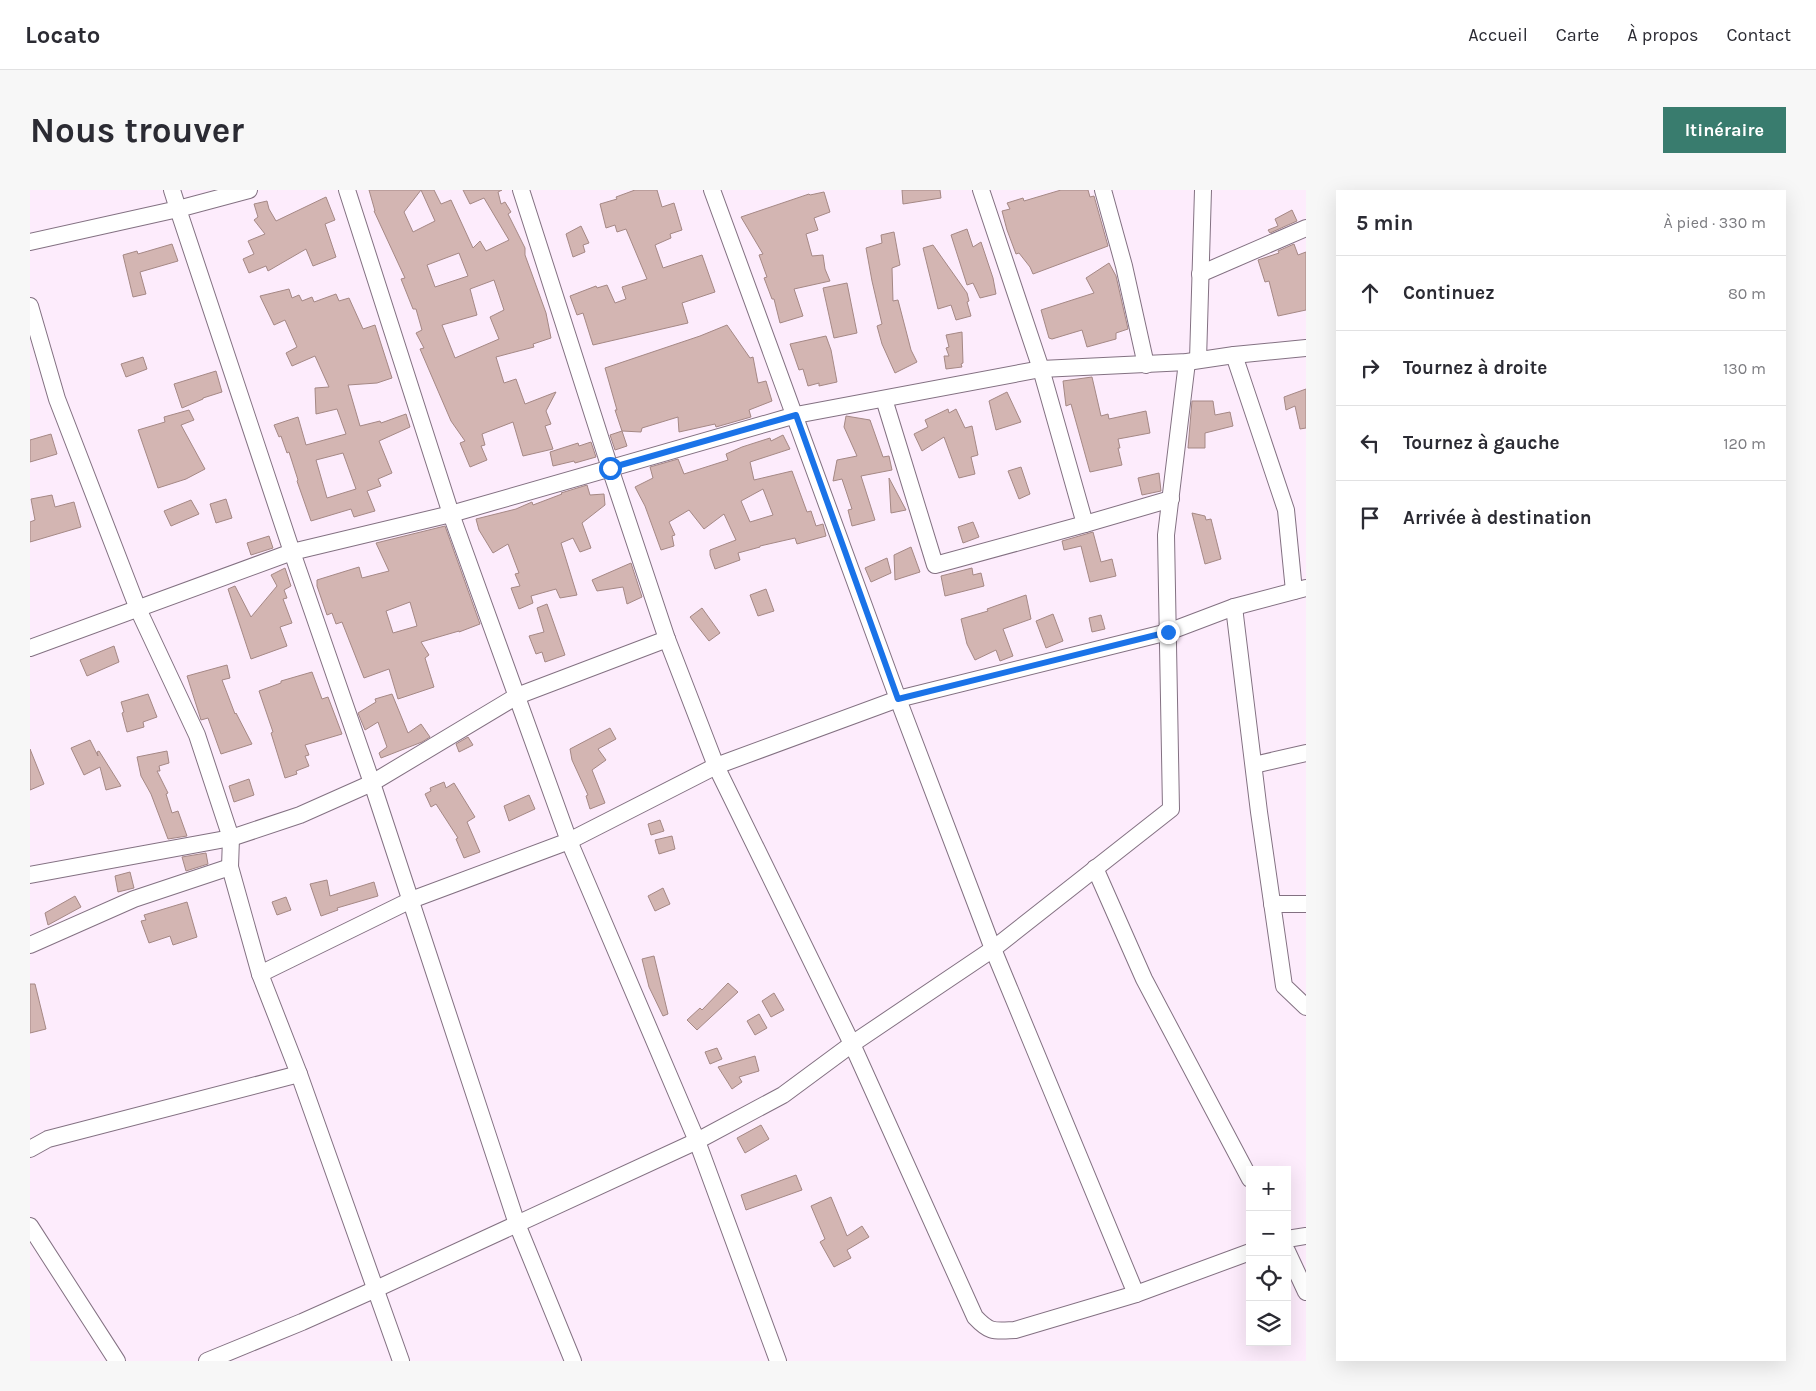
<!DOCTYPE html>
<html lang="fr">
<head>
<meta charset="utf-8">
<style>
  :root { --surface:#fff; --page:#f7f7f7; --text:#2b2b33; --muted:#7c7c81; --line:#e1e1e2; --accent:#397c6e }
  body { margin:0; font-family:Karla,sans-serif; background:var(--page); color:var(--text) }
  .controls { position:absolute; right:15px; bottom:15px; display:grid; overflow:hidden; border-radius:0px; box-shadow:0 5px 20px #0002 }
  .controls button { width:45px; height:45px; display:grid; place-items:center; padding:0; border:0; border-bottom:1px solid var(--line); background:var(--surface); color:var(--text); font:25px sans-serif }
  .stop { position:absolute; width:15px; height:15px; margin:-11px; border:4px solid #1a73e8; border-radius:50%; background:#fff }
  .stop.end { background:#1a73e8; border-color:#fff; box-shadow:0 1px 5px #0008 }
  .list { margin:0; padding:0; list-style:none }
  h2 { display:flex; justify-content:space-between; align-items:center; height:65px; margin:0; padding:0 20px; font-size:21px }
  h2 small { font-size:16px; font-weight:400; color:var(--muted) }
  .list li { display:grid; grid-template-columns:32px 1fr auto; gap:15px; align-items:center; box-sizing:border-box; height:75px; padding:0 20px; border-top:1px solid var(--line) }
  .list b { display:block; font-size:19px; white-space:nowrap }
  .list em { font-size:16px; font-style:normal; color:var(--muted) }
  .icon { flex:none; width:28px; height:28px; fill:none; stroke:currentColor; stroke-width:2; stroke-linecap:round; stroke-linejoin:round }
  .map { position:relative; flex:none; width:1276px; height:1171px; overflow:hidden; border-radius:0px }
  header { display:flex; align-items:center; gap:30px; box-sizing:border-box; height:70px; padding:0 25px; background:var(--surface); border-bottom:1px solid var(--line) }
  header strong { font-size:24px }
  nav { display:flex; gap:28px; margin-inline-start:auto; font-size:18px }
  .intro { display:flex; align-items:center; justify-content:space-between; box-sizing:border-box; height:120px; padding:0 30px }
  h1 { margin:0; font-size:35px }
  .button { padding:12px 22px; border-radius:0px; background:var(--accent); color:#fff; font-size:18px; font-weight:700 }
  main { display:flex; gap:30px; padding:0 30px }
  aside { flex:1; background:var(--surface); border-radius:0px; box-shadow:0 5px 20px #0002 }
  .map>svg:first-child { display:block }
  .building { fill:#d3b5b2; stroke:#a58885; fill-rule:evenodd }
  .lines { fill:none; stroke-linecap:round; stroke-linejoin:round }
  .minor-casing { stroke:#837182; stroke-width:18 }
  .minor { stroke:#fff; stroke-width:16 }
  .route { stroke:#1a73e8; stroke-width:6 }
</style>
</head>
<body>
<header>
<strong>Locato</strong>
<nav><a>Accueil</a><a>Carte</a><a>À propos</a><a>Contact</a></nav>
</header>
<div class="intro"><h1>Nous trouver</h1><a class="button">Itinéraire</a></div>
<main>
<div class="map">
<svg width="1276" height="1171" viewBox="0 0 1276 1171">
  <rect width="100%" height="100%" fill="#fdecfc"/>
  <g class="building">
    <path d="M339,0h65l7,14 10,-4 22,48 7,-7 6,10 23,-11 -25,-42 -14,6 -7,-14h39l-4,2 3,12 4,-2 6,10 -3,2 17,34v7l21,58 5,25 -18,6 1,3 -38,10 8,26 12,-4 9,25 31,-12 -10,19 5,13 -6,2 8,23 -30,7 -10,-34 -31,12 3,11 -4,1 6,14 -17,7 -10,-24 5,-2 -14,-20 -31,-72 4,-1 -8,-15 6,-3 -6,-21h-3l-12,-30 4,-1 -31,-67h1zM391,0l14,31 -22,11 -9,-20zM429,63l9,23 -33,11 -8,-22zM464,90l10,30 -14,7 9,22 -44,19 -13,-33 35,-10 -7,-26z"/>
    <path d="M605,0h22l5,17 12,-4 8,27 -12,4 1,4 -16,7 8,23 39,-13 13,37 -33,11 6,20 -95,22 -10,-32 -6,2 -7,-19 26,-10 1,2 10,-3 8,18 11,-4 -4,-12 25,-8 -21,-50 -9,3 -2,-7 -9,3 -6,-24 17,-5 -1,-2z"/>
    <path d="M872,0h38l1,8 -38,6z"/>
    <path d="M1031,0h27l2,7 4,-1 14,50 -75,28 -3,-7 -11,-14 -3,1 -9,-24 -5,-19 8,-2 -3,-6 16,-5 1,3z"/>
    <path d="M794,2l6,20 -16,6 4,12 -12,4 6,22 11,-1 2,14 5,12 -36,8 9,27 -23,7 -6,-24h-2l-8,-21 3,-1 -8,-22 4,-1 -22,-37 68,-23 1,1z"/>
    <path d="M296,7l9,23 -10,4 11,33 -23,9 -7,-17 -38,22 -2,-5 -17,7 -6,-14 11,-5 -6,-13 17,-7 -11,-14 4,-3 -4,-13 13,-3 2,8 7,12z"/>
    <path d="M1262,20l5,11 -27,12 -2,-3 10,-4 -3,-7z"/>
    <path d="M551,36l8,17 -6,2 2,7 -12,5 -7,-23z"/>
    <path d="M937,39l6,18 8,-5 12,36 3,16 -16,4 -7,-15 -6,2 -16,-50z"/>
    <path d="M864,42l6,33 -8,3 1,33 5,-1 13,50 6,12 -22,11 -13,-29 -5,-18 5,-2 -10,-43 -6,-33 16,-5 -1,-8z"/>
    <path d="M142,54l6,17 -38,11 6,22 -13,3 -10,-42 14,-4 1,3z"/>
    <path d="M1264,54l4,11 8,-3v58l-28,6 -9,-35 -4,1 -7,-22 21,-7 -1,-2z"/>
    <path d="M903,55l34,48 2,8 -2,1 4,14 -15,4 -5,-15 -13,4 -15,-61z"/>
    <path d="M1079,73l7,13 12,53 -12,4v6l-29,8 -5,-17 -30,9 -3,-1 -8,-28 53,-17 -8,-15z"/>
    <path d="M817,93l10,50 -23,5 -11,-50z"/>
    <path d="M259,99l3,9 7,-3 3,6 10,-4 2,5 22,-8 3,7 10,-3 14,31 12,-4 17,53 -15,5 -29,2 12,41 20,-5 1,2 25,-9 4,13 -31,14 13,32 -14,6 3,7 -14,5 8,20 -21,6 -3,-8 -40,12 -14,-40 1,-1 -9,-28 -2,1 -6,-17 -2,1 -5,-12 24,-8 8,28 40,-11 -9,-25 -21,5 -1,-26 14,-1 -14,-31 -23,10 -6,-13 11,-6 -12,-27 -11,5 -14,-29zM313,263l13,36 -29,9 -11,-38z"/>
    <path d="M697,135l23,33 3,-1 5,26 8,-2 6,20 -23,9 2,7 -35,10 -1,-3 -36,8 -1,-15 -36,11 -1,4 -19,-1 -7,-21h2l-12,-42 95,-32z"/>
    <path d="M932,142l1,31 -2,1 1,3 -16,2 -2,-13h5l-3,-8 3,-1 -3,-12z"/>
    <path d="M796,146l5,14 6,32 -18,4v-3l-11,3 -5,-17 -4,1 -9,-26z"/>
    <path d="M113,167l4,12 -21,8 -5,-13z"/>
    <path d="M186,181l6,21 -19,6v1l-21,9 -8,-24z"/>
    <path d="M1062,187l9,39 7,-2 1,5 37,-8 4,22 -32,6 2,9h-2l4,17 -32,7 -19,-68 -5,2 -3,-25z"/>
    <path d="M1276,199v39l-6,1 -5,-23 -9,4 -2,-13z"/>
    <path d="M977,202l14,30 -25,8 -7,-29z"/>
    <path d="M1162,211h21l2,14 15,-3 3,14 -28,7v15h-17z"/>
    <path d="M918,219l1,4 7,-4 9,19 7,-2 6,29 -7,2 4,17 -16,4 -15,-41 -22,14 -8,-17 14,-7 -3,-7z"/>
    <path d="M159,220l5,10 -13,5 24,44 -19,10 -28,9 -20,-58 27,-8 -1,-5z"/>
    <path d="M816,226l24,4 13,37 6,-1 3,14 -31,6 14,44 -23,6 -4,-16 4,-1 -10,-30 -9,2 4,-21 20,-4 -13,-29z"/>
    <path d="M592,241l5,15 -12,4 -5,-15z"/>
    <path d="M21,244l6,20 -27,8v-22z"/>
    <path d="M753,245l7,14 -40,13 4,18 38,-9 15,41 4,-1 5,15 7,-2 3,12 -29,8 -2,-6 -35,8v1l-22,6 2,7 -25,9 -5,-14v-5l26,-10 -12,-26 -20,15 -15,-19 -20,12 6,13 -3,1 2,10 -13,4 -16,-44 -10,-19 18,-9 -3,-11 28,-8 6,15 44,-14 -2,-6 16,-7 28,-9 1,3zM733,299l10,26 -23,7 -9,-21z"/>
    <path d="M561,252l5,15 -21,6 -1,-2 -21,5 -3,-14 28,-9 1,3z"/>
    <path d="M991,277l9,27 -11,5 -11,-28z"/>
    <path d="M1129,283l2,18 -19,4 -4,-17z"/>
    <path d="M859,288l17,32 -15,3z"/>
    <path d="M557,295l3,10 14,-1 1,11 -23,18 9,25 -11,4 -7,-14 -12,5 16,52 -17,3 -4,-9 -25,7 2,7 -14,6 -8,-21 9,-2 -5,-12 4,-1 -11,-29 -15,9 -14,-23 -3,-11 40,-10 16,-7 1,3 29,-11 -1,-1z"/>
    <path d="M22,305l3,12 19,-5 7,25 -51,15v-20l5,-2 -4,-21z"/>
    <path d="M196,309l6,19 -16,5 -6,-19z"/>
    <path d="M161,310l8,14 -28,12 -7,-15z"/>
    <path d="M1162,323l13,3 1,4 5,-1 10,40 -16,5z"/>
    <path d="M943,332l6,15 -16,6 -5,-16z"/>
    <path d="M415,336l35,98 -21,8v-1l-38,11 8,13 -4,3 9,29 -36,12 -9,-30 -25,9 -22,-56 -6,2 -4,-11 -5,2 -10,-29v-6l42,-13 3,11 27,-7 -13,-28zM380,412l7,24 -24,7 -7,-22z"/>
    <path d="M1063,342l8,30 11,-3 4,17 -26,6 -9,-36 -17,4 -2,-9z"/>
    <path d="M239,346l4,12 -22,7 -4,-12z"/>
    <path d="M881,357l9,25 -25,8 -1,-25z"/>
    <path d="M857,368l4,15 -20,9 -6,-14z"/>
    <path d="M601,373l11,34 -15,7 -4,-17 -26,4 -5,-11z"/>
    <path d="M255,378l6,18 -7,4 3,8 -4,1 9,24 -12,4 7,19 -36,13 -23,-70 7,-3 16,31 26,-31 -6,-11z"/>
    <path d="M942,378l1,7 8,-2 3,13 -39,10 -4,-20z"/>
    <path d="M736,399l8,22 -16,5 -8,-21z"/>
    <path d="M996,405l5,24 -28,10 10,27 -13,5 -4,-11 -21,10 -8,-16 -6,-25 27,-8 -1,-2z"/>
    <path d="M517,414l18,51 -20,7 -3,-10 -6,2 -7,-18 15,-4 -7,-24z"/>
    <path d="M672,418l18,25 -11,8 -19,-24z"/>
    <path d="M1023,424l10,27 -17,7 -10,-27z"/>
    <path d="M1071,425l4,14 -13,3 -3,-14z"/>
    <path d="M84,456l5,16 -32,14 -7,-16z"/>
    <path d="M197,475l3,13 -8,2 13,34 1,-1 16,31 -31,10 -13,-36 -7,2 -14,-44z"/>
    <path d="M282,482l10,27 6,-2 14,37 -37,11 4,10 -4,1 4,10 -13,5 1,3 -12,4 -14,-45 2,-1 -14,-41 22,-8v-2z"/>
    <path d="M118,504l9,23 -14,5 1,5 -17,5 -5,-19 2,-1 -3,-10z"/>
    <path d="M362,504l16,39 13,-9 9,13 -8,5 -41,16 -2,-5 8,-6 -9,-25 -13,8 -7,-17 18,-11 -1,-3z"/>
    <path d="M580,538l6,11 -18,10 8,11 -14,10 13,33 -15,6 -4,-13 2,-1 -16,-35 -2,-11z"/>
    <path d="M438,547l5,8 -14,7 -3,-8z"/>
    <path d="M60,550l8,16 -1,-4 2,-1 22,35 -15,4 -6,-23 -16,8 -13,-27z"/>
    <path d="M0,559l14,35 -14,6z"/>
    <path d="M137,561l2,12 -10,3 1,5h-3l11,22 -2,1 6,19 6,-2 9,25 -19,3 -17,-45 -10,-18 -4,-19z"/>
    <path d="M219,589l5,16 -20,7 -5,-16z"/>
    <path d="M414,592l2,6 8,-5 21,34 -8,5 13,30 -16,6 -8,-19 2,-1 -22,-34 -5,3 -6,-13 6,-3 -1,-3z"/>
    <path d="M499,605l6,14 -26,12 -5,-15z"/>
    <path d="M630,630l4,11 -13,4 -3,-11z"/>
    <path d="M642,646l3,13 -16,5 -4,-14z"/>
    <path d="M176,663l2,11 -22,7 -4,-14z"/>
    <path d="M100,682l4,16 -16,4 -3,-16z"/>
    <path d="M297,690l3,16 44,-14 4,14 -41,12 1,2 -17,6 -11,-32z"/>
    <path d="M633,698l7,16 -15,7 -7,-15z"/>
    <path d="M45,706l6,11 -33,18 -3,-12z"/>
    <path d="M256,707l5,13 -14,5 -5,-13z"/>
    <path d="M157,712l10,35 -24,8 -3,-9 -21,7 -8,-22 5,-1 -2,-5z"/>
    <path d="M624,766l14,58 -5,2 -14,-29 -7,-28z"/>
    <path d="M698,793l10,9 -41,38 -10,-10 13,-12 2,2z"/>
    <path d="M0,794h5l11,45 -16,4z"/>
    <path d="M744,803l10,17 -13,7 -9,-16z"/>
    <path d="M729,824l8,14 -12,7 -8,-14z"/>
    <path d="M687,858l5,11 -12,5 -5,-12z"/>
    <path d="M725,866l4,15 -20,6 3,5 -10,7 -14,-22z"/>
    <path d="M731,935l8,14 -24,14 -8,-15z"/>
    <path d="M766,985l6,15 -56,20 -5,-15z"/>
    <path d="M801,1007l16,39 15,-10 7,11 -22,13 4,8 -17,9 -14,-25 5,-3 -14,-33z"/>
  </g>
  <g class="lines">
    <defs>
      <g id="minor">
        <path d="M219,0l-71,19 114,343 80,231 145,441 56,137"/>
        <path d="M317,0l104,324 118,327 128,300 81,220"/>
        <path d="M491,0l89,278 57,171 49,127 136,278 123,273c15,16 19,14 40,13l121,-36 114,-42"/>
        <path d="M682,0l186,509 95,250 143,345"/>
        <path d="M951,0l60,179 44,155"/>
        <path d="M1073,0l21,76 22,99"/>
        <path d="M0,52l148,-33 -6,-19"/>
        <path d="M1170,84l106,-46"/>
        <path d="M0,116l27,93 81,210 59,126 34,103 -1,29 30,107 39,100 102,287"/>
        <path d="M1204,165l52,155 8,81"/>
        <path d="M1168,170l5,-170"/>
        <path d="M854,209l51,166 150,-41 86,-25"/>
        <path d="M1204,417l25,205 25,174 22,21"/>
        <path d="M0,458l262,-96 159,-38 345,-99 245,-46 146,-7 47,-7 72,-7"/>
        <path d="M1224,575l52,-12"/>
        <path d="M1065,678l49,111 106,200"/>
        <path d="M0,685l201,-37 69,-23 72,-32 145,-87 150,-57"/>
        <path d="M1242,714h34"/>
        <path d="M0,755l104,-46 96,-32"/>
        <path d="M230,784l151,-74 158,-59 147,-75 182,-67 270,-67 66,-25 72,-19"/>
        <path d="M0,959l18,-10 251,-65"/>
        <path d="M0,1036l87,135"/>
        <path d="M1257,1049l19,-3"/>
        <path d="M1257,1061l19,41"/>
        <path d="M177,1171l95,-39 74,-33 321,-148 86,-46 69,-51 141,-95 178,-140 -5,-274 21,-173"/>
      </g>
    </defs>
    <use href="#minor" class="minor-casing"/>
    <use href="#minor" class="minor"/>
  </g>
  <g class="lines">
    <path class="route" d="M580,278l186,-53 102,284 270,-67"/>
  </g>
</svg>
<div class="controls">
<button>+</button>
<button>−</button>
<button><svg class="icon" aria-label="locate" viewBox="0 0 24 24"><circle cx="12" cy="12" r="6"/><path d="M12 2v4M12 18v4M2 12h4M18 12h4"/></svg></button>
<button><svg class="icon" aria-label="layers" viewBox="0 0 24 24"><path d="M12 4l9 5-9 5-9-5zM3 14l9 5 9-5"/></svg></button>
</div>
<div class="stop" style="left:580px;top:278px"></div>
<div class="stop end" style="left:1138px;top:442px"></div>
</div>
<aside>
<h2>5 min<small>À pied · 330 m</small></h2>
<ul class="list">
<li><svg class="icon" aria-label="ahead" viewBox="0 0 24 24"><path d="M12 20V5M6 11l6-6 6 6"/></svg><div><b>Continuez</b></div><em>80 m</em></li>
<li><svg class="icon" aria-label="right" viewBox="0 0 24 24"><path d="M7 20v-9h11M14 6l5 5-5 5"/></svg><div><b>Tournez à droite</b></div><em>130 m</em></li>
<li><svg class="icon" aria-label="left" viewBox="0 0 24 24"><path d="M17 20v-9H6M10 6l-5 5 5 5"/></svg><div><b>Tournez à gauche</b></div><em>120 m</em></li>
<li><svg class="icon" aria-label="arrive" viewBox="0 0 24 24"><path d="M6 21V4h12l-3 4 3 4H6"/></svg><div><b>Arrivée à destination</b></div></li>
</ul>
</aside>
</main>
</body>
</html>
